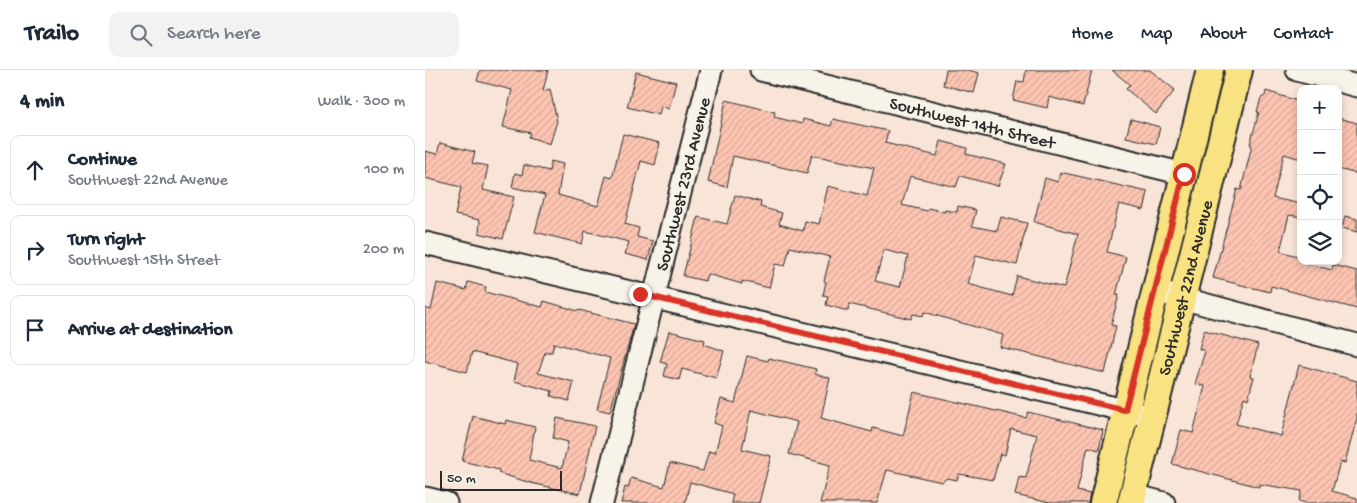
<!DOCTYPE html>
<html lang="en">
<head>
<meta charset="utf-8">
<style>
  :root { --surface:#fff; --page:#f2f2f3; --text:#1f2937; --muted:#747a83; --line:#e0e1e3 }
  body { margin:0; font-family:"Gochi Hand",sans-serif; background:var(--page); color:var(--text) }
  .controls { position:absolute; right:15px; top:15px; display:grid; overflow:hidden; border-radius:10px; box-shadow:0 2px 8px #0003 }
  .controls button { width:45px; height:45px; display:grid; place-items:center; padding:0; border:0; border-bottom:1px solid var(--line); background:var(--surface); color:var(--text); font:25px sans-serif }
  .scale { position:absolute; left:15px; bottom:12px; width:122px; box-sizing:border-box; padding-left:5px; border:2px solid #2b2b2b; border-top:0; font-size:14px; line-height:18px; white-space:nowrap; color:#2b2b2b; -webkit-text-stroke:4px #f7f3e8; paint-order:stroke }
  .stop { position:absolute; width:15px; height:15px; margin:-11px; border:4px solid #d93025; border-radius:50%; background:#fff }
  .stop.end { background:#d93025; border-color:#fff; box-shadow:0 1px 5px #0008 }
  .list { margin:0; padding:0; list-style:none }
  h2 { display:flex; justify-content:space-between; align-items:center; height:65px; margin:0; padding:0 20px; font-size:21px }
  h2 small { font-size:16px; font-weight:400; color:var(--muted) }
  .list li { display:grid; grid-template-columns:32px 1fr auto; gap:15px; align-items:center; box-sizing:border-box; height:70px; margin:0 10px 10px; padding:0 10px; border:1px solid var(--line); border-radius:10px }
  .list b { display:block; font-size:19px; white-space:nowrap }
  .list p { margin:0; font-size:16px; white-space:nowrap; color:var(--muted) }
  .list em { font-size:16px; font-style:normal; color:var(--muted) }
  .icon { flex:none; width:28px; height:28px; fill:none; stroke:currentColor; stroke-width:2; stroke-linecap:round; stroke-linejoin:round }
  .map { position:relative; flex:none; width:932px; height:433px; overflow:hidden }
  header { display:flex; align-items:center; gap:30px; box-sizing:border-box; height:70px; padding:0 25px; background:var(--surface); border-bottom:1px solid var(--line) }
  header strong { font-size:24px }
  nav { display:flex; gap:28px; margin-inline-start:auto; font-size:18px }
  .search { width:350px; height:45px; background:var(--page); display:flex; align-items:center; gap:12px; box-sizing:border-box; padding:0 18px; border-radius:10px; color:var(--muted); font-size:19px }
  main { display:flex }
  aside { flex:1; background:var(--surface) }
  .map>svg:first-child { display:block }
  .building { fill:url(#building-hatch); stroke:#2b2b2b; fill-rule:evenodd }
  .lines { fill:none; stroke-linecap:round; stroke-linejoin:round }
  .minor-casing { stroke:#2b2b2b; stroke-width:25 }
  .major-casing { stroke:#2b2b2b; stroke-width:30 }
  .minor { stroke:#f7f3e8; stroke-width:21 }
  .major { stroke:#f8e281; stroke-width:26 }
  .route { stroke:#d93025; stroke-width:6 }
  .labels { text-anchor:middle; stroke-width:4.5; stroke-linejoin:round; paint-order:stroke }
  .street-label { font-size:18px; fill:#2b2b2b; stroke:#f7f3e8 }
</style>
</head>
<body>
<header>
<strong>Trailo</strong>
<div class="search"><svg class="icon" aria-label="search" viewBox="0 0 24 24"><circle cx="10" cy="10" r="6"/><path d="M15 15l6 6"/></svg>Search here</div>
<nav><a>Home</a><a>Map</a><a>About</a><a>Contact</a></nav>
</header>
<main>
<aside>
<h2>4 min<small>Walk · 300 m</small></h2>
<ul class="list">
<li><svg class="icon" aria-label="ahead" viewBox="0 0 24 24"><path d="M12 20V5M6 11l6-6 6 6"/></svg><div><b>Continue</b><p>Southwest 22nd Avenue</p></div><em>100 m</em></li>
<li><svg class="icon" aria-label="right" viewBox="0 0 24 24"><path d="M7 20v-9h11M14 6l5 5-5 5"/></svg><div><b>Turn right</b><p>Southwest 15th Street</p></div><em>200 m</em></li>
<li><svg class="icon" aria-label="arrive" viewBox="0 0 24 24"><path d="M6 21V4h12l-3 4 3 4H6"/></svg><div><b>Arrive at destination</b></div></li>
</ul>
</aside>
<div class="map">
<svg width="932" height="433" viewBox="0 0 932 433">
  <defs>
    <pattern id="building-hatch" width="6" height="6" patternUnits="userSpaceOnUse" patternTransform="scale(1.25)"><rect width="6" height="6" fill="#fdc5b2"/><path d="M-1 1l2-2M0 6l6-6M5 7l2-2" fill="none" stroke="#d9a999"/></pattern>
  </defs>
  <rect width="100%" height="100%" fill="#f9e5d8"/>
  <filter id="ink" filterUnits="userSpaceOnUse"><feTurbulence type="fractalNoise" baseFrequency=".02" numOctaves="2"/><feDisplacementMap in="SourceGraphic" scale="10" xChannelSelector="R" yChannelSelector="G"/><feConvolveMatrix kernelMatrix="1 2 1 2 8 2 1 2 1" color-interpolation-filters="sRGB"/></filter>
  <g filter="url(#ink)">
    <g class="building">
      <path d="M55,0h68l-5,21 7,-2 7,32 -7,23 -21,-7 2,-4 -28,-6 9,-37 -35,-9z"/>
      <path d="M521,0h22l11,3 -5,20 -31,-8z"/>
      <path d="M601,0h66l-9,36 -34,-9 -2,11 -34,-8 4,-19 7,1z"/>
      <path d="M687,0h38l25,20 -19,24 -30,-25 4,-4z"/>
      <path d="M211,2l40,10 -7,27 -8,-3 -2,9 -32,-8z"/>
      <path d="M841,21l35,11v57l-17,-5 -11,44 28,6v13l-12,-2 -9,36 21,6v4h8l-1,3 24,6 1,-5 24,6v38l-86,-23 -1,6 -57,-14 24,-89 4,1 11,-45 -2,-1 9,-32h-2l4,-14 4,-2z"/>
      <path d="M301,30l49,12 -1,5 28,7 1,-5 28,7 2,-7 55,12 -3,12 52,13 4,-15 26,7 -1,6 40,10 -8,22 -38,-10 -4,11 -46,-11 -8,29 25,6 1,-3 17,4v-2l12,2 1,-6 18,4 -4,16 25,5 4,-14 26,6 -10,42 -41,-10 -8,29 44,12 5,-20 47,12 14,-54 -44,-12 11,-44 13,4 2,-10 88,20 -4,18 -25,-6 -12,48 19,5 -10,38h3l-8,30 5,1 -11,47 -105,-26 3,-12 -79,-23 -1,4 -10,-2 -2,5 -62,-15 -1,7 -22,-6 2,-9 -5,-1 3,-13 -2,-1 6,-24 -40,-10 -5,19 -10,-2 -6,24 -27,-7v3l-35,-10 -2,7 -22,-5 15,-59 29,7 8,-29 26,7 -1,5 22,6 -3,11 24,7 2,-10 14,3 9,-38 39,10 7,-28 -62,-13 -5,18 -74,-17 -6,31 -19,-5zM459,180l24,6 -8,31 -25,-6z"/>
      <path d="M913,48l19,5v51l-19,-5z"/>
      <path d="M706,49l29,8 -4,17 -30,-7z"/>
      <path d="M198,64l37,9 -5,22 -14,-4 -16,63 14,4 -2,9 16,4 -5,19 -23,-6 4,-12 -44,-11 -3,13 -47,-12 10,-37 -33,-8 3,-14 7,2 2,-10 25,6 2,-10 12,3 -5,31 40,11 8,-30 6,2z"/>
      <path d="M15,73l35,9 -3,11 16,3 -5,24 31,7 -11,42 -24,-6 1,-13 -25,-5 6,-28 -36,-9v-27l12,3z"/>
      <path d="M920,146l12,3v13l-15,-4z"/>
      <path d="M43,212l18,5 -1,5 57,15 2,-6 34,10 1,-1 55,14 -24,88 -13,-3 13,-51 -56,-15 -2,9h-7l-7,21 36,9 -5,19 -18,-5 1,-5 -38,-10 4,-17 -46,-12 -5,20 -42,-11v-53l6,2 6,-27 29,7z"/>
      <path d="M779,260l54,15 -8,31 4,1 -6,22 -4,-2 -8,27 45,12 18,-71 58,16v37l-12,45 -5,-1 -8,29 25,7v5h-52l-6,-2 3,-10 -43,-7v3l-87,-23 9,-34 12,3 12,-47 -10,-2 10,-33 -6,-2z"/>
      <path d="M244,261l36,9 -1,4 20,7 -8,27 -34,-9 -3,11 -15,-4 3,-12 -7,-2z"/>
      <path d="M322,286l21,5 1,-3 47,11 -1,5 15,4 -9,40 51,14 1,-4 30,8 11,-44 112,26 2,-6 75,18 -4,20 -11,-3 -11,44 13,3 -2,9h-38l-35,-8 4,-18 7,1 11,-43 -26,-6 -6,26 -5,-1 -7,26 -34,-6 -2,6 -10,-2 -5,4 -55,-12 -10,33h-57l10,-38 -41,-11 8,-32 -46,-12 -9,39 29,7 -12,47h-28l2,-9 -43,-12 -5,21h-64l4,-16 3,1 3,-10 33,9 6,-24 33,8 6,-20 6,2 7,-27 -8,-3 7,-24 14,4z"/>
      <path d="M48,346l32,8 1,-4 29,7 -6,33 33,8 6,-26 -15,-4 4,-20 38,8 -15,68 -49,-11 -33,-10 1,-3 -37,-9z"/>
    </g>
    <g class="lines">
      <defs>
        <g id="minor">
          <path id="s1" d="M336,0l423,104"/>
          <path d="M872,0l60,16"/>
          <path d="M0,173l715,171"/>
          <path d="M730,221l202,54"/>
          <path d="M708,425l31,8"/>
          <path d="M0,428l21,5"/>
          <path id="s2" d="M177,433l109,-433"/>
        </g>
        <g id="major">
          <path d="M678,433l107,-433"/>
          <path id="s3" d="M706,433l108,-433"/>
        </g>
      </defs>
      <use href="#minor" class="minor-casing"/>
      <use href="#major" class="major-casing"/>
      <use href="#minor" class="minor"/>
      <use href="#major" class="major"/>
    </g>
  </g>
  <g class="lines" filter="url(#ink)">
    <path class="route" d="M215,224l485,116 59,-236"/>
  </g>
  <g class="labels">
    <g class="street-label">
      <text dy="6" stroke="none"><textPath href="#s1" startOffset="218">Southwest 14th Street</textPath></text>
      <text dy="6" stroke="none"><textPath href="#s2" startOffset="329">Southwest 23rd Avenue</textPath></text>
      <text dy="6" stroke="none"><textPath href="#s3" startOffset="222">Southwest 22nd Avenue</textPath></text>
    </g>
  </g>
</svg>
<div class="controls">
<button>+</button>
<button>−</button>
<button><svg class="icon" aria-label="locate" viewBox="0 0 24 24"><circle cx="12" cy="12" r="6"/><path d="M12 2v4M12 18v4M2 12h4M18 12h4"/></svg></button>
<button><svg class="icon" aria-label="layers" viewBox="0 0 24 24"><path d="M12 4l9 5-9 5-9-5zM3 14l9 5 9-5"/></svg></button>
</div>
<div class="scale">50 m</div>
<div class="stop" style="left:759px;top:104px"></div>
<div class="stop end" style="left:215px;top:224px"></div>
</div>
</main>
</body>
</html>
